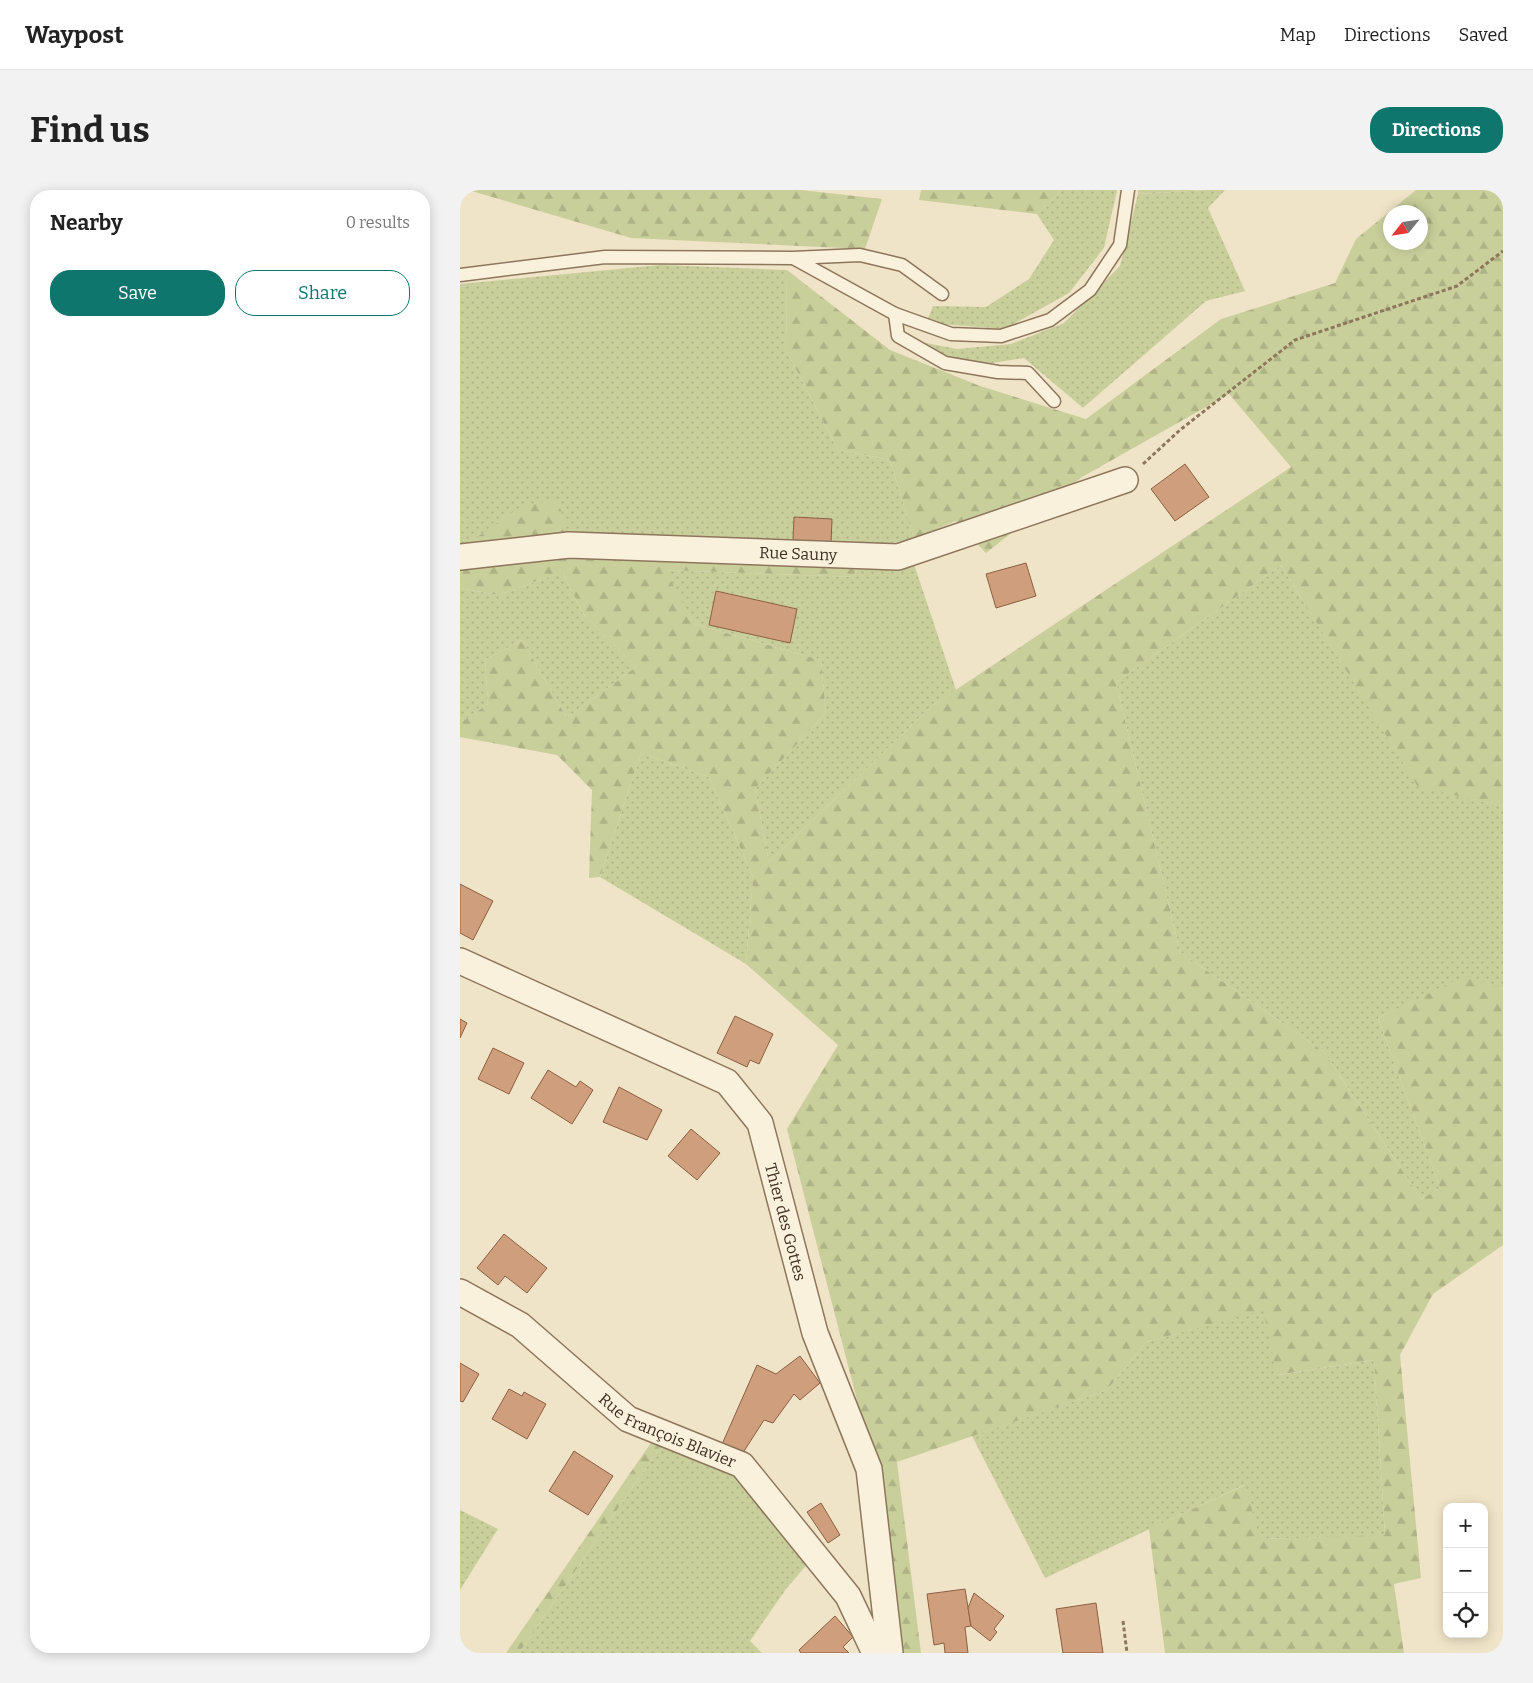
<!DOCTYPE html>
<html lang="en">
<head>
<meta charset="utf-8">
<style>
  :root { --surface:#fff; --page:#f2f2f2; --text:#222; --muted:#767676; --line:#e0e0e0; --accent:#0f766e }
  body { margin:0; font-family:Bitter,serif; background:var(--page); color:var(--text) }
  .controls { position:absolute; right:15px; bottom:15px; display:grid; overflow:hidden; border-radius:10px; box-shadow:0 2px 12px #0003 }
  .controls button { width:45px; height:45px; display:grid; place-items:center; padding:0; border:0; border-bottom:1px solid var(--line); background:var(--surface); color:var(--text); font:25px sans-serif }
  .compass { position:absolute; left:923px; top:15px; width:45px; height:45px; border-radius:50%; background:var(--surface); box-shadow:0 2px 12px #0003; rotate:240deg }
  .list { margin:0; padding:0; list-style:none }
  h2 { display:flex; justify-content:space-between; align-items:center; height:65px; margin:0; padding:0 20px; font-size:21px }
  h2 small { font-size:16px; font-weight:400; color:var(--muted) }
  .actions { display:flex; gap:10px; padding:15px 20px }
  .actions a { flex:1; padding:11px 0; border:1px solid var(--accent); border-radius:20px; text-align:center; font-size:18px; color:var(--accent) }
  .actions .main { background:var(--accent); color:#fff }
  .icon { flex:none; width:28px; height:28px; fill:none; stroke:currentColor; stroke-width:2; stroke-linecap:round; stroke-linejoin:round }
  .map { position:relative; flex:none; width:1043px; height:1463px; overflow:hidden; border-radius:20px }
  header { display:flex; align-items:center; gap:30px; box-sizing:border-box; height:70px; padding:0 25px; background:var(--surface); border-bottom:1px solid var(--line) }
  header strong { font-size:24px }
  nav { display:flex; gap:28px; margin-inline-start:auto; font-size:18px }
  .intro { display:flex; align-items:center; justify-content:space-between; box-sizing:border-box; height:120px; padding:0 30px }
  h1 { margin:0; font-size:35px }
  .button { padding:12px 22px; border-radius:20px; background:var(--accent); color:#fff; font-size:18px; font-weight:700 }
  main { display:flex; gap:30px; padding:0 30px }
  aside { flex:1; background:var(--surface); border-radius:20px; box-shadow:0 2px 12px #0003 }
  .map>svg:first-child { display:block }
  .grass { fill:url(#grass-dots) }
  .forest { fill:url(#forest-firs); fill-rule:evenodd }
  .building { fill:#cf9f7d; stroke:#8d5f41 }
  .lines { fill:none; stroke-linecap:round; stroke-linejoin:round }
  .service-casing { stroke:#8d765c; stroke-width:15 }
  .minor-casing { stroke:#8d765c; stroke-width:28 }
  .path { stroke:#8d765c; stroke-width:3; stroke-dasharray:4 2.5; stroke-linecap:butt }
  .service { stroke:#faf1dc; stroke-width:12 }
  .minor { stroke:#faf1dc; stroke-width:25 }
  .labels { text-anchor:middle; stroke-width:5; stroke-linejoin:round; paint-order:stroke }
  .street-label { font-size:16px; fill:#3d2e20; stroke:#f7eed8 }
</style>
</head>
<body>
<header>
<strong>Waypost</strong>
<nav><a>Map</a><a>Directions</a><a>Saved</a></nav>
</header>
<div class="intro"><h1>Find us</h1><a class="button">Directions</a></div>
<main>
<aside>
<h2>Nearby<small>0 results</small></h2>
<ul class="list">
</ul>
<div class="actions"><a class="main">Save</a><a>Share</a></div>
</aside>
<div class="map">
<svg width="1043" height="1463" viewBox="0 0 1043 1463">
  <defs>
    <pattern id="grass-dots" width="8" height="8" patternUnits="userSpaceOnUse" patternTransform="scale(1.25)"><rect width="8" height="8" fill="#c9cf9b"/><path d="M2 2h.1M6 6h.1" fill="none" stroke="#aeb285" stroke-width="1.8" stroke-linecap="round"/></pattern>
    <pattern id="forest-firs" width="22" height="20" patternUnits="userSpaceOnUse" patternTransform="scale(1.25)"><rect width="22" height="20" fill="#c9cf9b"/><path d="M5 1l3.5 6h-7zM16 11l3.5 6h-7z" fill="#aeb285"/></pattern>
  </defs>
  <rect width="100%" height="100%" fill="#f0e4c8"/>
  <g class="grass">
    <path d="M602,0h55l-13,58 -35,45 -64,36 -79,-6 7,-17 53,1 43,-28 25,-39 -17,-26z"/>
    <path d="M746,0h19l-17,18 37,83 -39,10 -123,107 -59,-50 -45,7 -36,-8 -32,-17 46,9 54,-5 53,-21 56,-57 18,-72z"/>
    <path d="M200,75l127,5 -1,80 52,100 52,10 24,79 -51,9 -296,-13 -9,-34 -98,48v-265z"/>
    <path d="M453,371l43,129 -23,15 -164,157 -14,-73 71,-76 -5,-53 -127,-36 -30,-54 190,7 4,-12z"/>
    <path d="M821,375l137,221 85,20v183l-38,-12 -87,41 62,170 -19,11 -97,-147 -144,-100 -64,-270z"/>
    <path d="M102,382l22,43 52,52 -69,51 -45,-78 -37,20 3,44 -28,19v-135l38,7z"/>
    <path d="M181,563l68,24 44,100 -7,87 -146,-87z"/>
    <path d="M804,1119l14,66 96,-15 11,176 -126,3 -15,-54 -199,93 -73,-142 135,-46 39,-48z"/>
    <path d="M205,1250l67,32 78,89 -24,28 -36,52 12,12h-243z"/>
    <path d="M0,1320l38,19 -38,61z"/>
  </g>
  <g class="forest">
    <path d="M8,0h333l81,9 -17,50 -234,-11z"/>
    <path d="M461,0h141l-25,24 -118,-14z"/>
    <path d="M678,0h68l-68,4z"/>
    <path d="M956,0h87v616l-85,-19 -137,-222 -165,117 64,270 144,100 97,147 19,-11 -62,-170 87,-42 38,13v256l-70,49 -33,61 21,223 -27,6 10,69h-239l-16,-124 96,-44 15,54 125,-4 -11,-175 -97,15 -14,-65 -117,32 -39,48 -210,72 24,191h-21l-25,-183 -88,-341 51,-84 -92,-81 7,-87 -44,-100 -68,-24 -41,124 -11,1 3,-88 -35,-35 -97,-18v-14l28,-19 -3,-44 37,-20 45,78 69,-51 -52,-52 -22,-43 -64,23 -38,-7v-39l63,-44 35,-5 10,35 295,13 -9,29 -189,-7 29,54 127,36 5,53 -71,76 14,73 164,-157 358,-238 -62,-73 -147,83 -96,76 -30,-32 -42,18 -24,-79 -52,-10 -52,-100 1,-80 103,80 90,36 106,33 135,-100 114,-36 21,-44zM931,22h30v30h-30z"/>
    <path d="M195,1247l10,3 -146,213h-13z"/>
  </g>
  <g class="building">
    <path d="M725,274l24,33 -34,24 -24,-32z"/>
    <path d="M334,327l38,2 -1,24 -38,-3z"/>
    <path d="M566,373l10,33 -40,12 -10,-34z"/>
    <path d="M256,401l81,18 -7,34 -81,-18z"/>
    <path d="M0,694l33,17 -20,39 -13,-7z"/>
    <path d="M275,826l38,18 -14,30 -9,-4 -3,7 -30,-14z"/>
    <path d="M0,829l7,4 -7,15z"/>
    <path d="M33,858l31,15 -15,31 -31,-15z"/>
    <path d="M88,880l28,17 4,-6 13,9 -21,34 -41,-26z"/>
    <path d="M159,897l43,23 -15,30 -44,-18z"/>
    <path d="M231,939l29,24 -23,27 -29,-24z"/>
    <path d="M44,1044l43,34 -20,25 -22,-17 -7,9 -21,-17z"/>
    <path d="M340,1166l20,27 -20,17 -6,-6 -21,29 -9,-3 -25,39 -20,-8 38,-86 19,9z"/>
    <path d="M0,1173l19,11 -16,28 -3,-1z"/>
    <path d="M49,1199l13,7 2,-4 22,12 -19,35 -35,-20z"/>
    <path d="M114,1261l39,25 -25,39 -39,-24z"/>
    <path d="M361,1313l19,32 -12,8 -21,-31z"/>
    <path d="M505,1399l6,37 -6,1 3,26h-23l-1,-10 -10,2 -7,-51z"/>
    <path d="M514,1403l30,23 -10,13 3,3 -7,9 -19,-15 -3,-18z"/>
    <path d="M636,1413l7,50h-40l-7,-44z"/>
    <path d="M375,1426l18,21 -10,10 6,6h-48l-2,-3z"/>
  </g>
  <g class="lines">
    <defs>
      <g id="service">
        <path d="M335,69l100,55 56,20 50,2 49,-16 40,-30 30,-45 8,-55"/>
        <path d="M0,85l145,-18 188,1 67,-3 42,10 40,29"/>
        <path d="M435,124l3,22 47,27 53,9 30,1 26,28"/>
      </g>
      <g id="minor">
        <path id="s1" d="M0,367l109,-12 329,12 227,-77"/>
        <path id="s2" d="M0,771l267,121 33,41 55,210 54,136 21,184"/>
        <path id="s3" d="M0,1102l60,33 108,94 114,46 106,131 27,57"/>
      </g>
    </defs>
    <use href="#service" class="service-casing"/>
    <use href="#minor" class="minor-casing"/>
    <g class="path">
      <path d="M683,274l37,-34 115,-90 162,-54 46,-35"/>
      <path d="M663,1431l4,32"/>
    </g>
    <use href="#service" class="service"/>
    <use href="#minor" class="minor"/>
  </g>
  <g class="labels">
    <g class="street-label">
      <text dy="6" stroke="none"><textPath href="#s1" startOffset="339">Rue Sauny</textPath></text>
      <text dy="6" stroke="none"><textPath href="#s2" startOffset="448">Thier des Gottes</textPath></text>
      <text dy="6" stroke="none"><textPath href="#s3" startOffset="252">Rue François Blavier</textPath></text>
    </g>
  </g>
</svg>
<div class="controls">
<button>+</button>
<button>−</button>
<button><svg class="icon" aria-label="locate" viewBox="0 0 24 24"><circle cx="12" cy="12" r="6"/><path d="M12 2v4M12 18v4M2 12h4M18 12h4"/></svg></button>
</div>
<svg class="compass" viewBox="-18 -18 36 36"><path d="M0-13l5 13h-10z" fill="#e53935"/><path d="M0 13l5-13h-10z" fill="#767676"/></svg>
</div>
</main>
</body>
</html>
